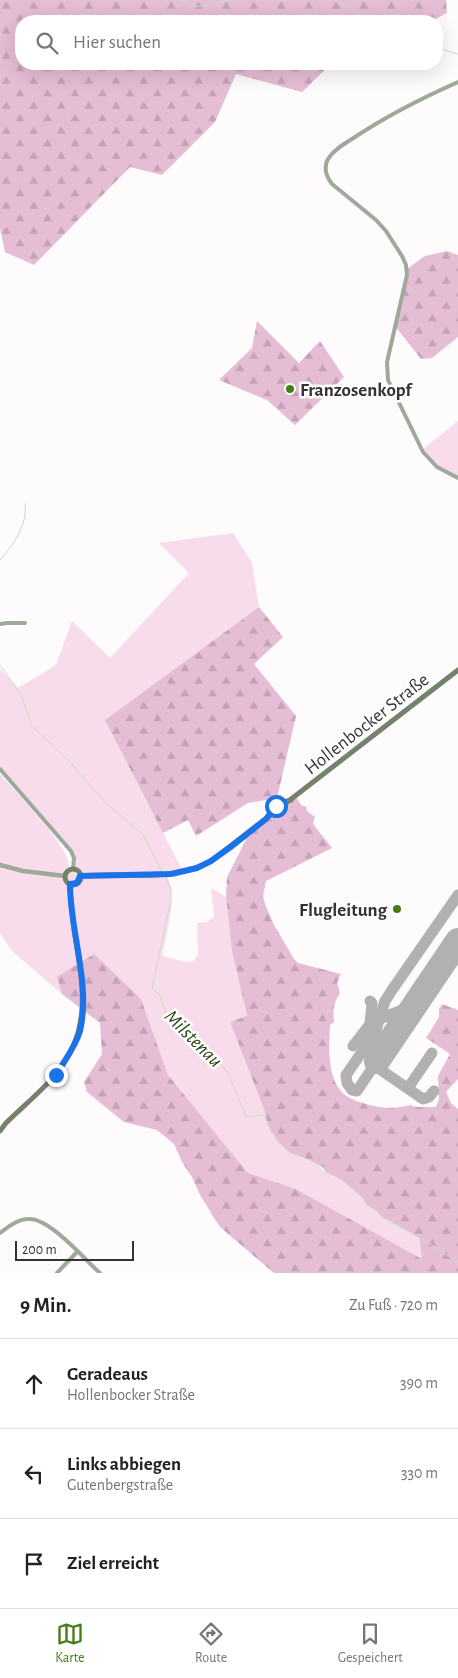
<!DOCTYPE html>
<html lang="de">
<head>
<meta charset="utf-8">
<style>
  :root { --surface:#fff; --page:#f2f2f2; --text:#222; --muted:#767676; --line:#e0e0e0; --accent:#437c14 }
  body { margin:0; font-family:"Alegreya Sans",sans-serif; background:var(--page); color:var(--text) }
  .scale { position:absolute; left:15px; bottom:12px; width:119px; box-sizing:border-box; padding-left:5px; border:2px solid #363134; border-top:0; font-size:14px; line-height:18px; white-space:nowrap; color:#363134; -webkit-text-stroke:4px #fff; paint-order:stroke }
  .stop { position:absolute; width:15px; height:15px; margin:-11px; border:4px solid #1a73e8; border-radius:50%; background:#fff }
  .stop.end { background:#1a73e8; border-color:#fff; box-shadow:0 1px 5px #0008 }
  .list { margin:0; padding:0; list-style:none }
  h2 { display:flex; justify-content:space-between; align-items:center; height:65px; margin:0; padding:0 20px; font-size:21px }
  h2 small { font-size:16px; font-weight:400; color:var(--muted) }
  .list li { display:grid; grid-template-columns:32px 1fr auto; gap:15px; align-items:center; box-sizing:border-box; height:90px; padding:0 20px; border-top:1px solid var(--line) }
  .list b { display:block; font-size:19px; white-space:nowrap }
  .list p { margin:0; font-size:16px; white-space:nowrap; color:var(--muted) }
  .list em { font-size:16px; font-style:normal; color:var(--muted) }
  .icon { flex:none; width:28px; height:28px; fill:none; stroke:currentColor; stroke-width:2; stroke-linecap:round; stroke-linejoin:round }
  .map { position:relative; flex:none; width:458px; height:1273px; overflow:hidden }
  .search { position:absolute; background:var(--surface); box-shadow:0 5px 20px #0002; left:15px; right:15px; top:15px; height:55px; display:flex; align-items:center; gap:12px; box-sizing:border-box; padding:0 18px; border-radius:20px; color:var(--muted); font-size:19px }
  .sheet { height:335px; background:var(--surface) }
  nav { display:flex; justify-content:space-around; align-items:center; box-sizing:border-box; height:70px; border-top:1px solid var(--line); background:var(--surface); font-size:14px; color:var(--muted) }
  nav a { display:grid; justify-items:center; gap:2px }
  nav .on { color:var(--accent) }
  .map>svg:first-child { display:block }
  .green { fill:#f8dcec }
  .forest { fill:url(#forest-firs) }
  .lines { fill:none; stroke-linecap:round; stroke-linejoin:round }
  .stream { stroke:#c7dfbb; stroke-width:1 }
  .taxiway { stroke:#b2b0b1; stroke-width:11 }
  .runway { stroke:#b2b0b1; stroke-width:26 }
  .minor { stroke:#9fa99a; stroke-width:4 }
  .tertiary { stroke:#9fa99a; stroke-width:4.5 }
  .secondary { stroke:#73826b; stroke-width:5 }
  .route { stroke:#1a73e8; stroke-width:6 }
  .poi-dot { fill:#437c14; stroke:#fff; stroke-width:2 }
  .labels { text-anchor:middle; stroke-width:5; stroke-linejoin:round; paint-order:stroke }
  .poi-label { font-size:19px; font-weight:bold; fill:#363134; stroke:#fff; text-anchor:start }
  .street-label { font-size:19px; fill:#363134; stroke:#fff }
  .water-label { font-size:20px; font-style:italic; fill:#264412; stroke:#fff }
</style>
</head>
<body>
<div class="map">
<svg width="458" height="1273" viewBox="0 0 458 1273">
  <defs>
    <pattern id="forest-firs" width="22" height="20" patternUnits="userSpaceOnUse" patternTransform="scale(1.25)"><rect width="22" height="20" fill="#e5bdd5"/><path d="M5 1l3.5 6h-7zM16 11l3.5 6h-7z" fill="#c5a3b7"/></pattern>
  </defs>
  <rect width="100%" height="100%" fill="#fdfbfc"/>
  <g class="green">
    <path d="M458,421v57l-15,-7 -21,-21z"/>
    <path d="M233,533l19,30 7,44 -154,113 78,152 -17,3c13,18 0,60 -4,81l24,6 8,-1 4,-7 -1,-31 10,-1 7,-5 -3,-29 15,9 6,54 15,66 -17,5 34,87 5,19 4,9 29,21 10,3 20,15 9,3 22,19 4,7 10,6 5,6 37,21 3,21 -126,-70 -48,-16 -80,-98 -27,-76 -83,-22 4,17 -50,-43 -12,-18v-159c14,16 71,75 69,92l-5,5 7,-2 3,-11 -3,-7 -71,-82v-100l18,19 38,-23 16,-44 38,37 79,-85 -30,-30z"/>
  </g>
  <g class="forest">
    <path d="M0,0h446l1,13 -15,8h-411v43h310l-29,28 -66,-18 -21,48 -53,53 -32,-8 -96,98 -29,-13 -5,-24z"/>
    <path d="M447,251l11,4v82l-26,21 -11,1 -26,-33 12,-57 18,-13z"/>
    <path d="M257,321l42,42 21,-22 24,36 -49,48 -28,-25 -48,-20 33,-32z"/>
    <path d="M259,607l24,30 -29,27 42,52 -19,82 -29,5 -52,33 -8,-16 -25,13 -58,-113z"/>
    <path d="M296,796l5,9 5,2 1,4 8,6 -2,7 19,24 -66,33 -3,15 2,8 9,21 20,34 4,4 43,11 -4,9 3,10c-7,11 -7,17 -6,29l-4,3c-1,23 -4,58 18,72 5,3 12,5 18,7 19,5 26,5 45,1l4,2h21l3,-8 -1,-23 12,-22 -24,-16 13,-21v-8l3,-5 16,6v69l-12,13 5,11 7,6v164h-184l-54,-46 -20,-32 -8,-18 -10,-15 -8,-18 -17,-14 -33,-8 -37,-30 -3,-10 18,-28 -2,-31 -38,-29 -5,-17 37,-23 47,45 27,76 80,98 48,16 126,70 -3,-22 -37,-20 -5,-6 -10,-6 -4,-7 -22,-19 -14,-6 -3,-5 -12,-7 -23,-9 -10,-9 -10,-15 -5,-19 -34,-87 17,-6 -15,-65 -6,-54 1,-20 19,-37 -2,-4z"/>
  </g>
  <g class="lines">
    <g class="stream">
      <path d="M180,0l16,7 35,-7"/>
      <path d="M335,0l35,21"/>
      <path d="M437,48l21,6"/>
      <path d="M0,560c13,-14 28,-36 25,-56"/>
      <path d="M0,665l21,30 11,31 37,35 33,38 41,36 19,37"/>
      <path d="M165,877l6,12v10l-19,89 8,8 7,20 9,9 17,8 35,40 18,44 18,-2 9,21 16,16 23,9 12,7 3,5 14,6 22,19 4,7 10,6 5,6 45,25 31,20"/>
    </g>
    <g class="taxiway">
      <path d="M375,1021l41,-17"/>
      <path d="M375,1033l4,9 7,2 4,-1"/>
      <path d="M353,1046l17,-22 2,-21 -2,-2"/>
      <path d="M377,1061l-20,30 -5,-1 -5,-7 -1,-8 29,-42 10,-32 7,-11 66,-95"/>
      <path d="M377,1061v4l4,5 42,29 6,-2 5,-6"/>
      <path d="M408,1088l24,-35"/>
    </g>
    <path class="runway" d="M377,1061l81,-120"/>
    <g class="minor">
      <path d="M458,82c-36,16 -70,33 -103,55 -9,6 -21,12 -27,22 -5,9 -2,17 4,25l44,36 10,11 16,25 4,9 1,10 -20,87 1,18 35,72 14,15 21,11"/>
      <path d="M0,624l7,-1h18"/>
      <path d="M0,769l71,82 3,7 -1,11"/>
      <path d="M0,1233c8,-6 18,-14 28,-14 21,-2 56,40 72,54"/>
      <path d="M57,1273l20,-21"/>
    </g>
    <path class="tertiary" d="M0,865l23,6 42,5"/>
    <g class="secondary">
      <path d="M267,818c7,-10 13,-16 24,-18"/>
      <circle cx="73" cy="877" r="8"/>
      <path d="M80,876c44,-4 92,7 131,-15l247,-191"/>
      <path d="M0,1131l6,-8c16,-16 35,-31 49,-48 51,-60 15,-123 15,-191"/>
    </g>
  </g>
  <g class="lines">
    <path class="route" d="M56,1075c8,-14 20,-29 24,-44 11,-47 -10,-99 -10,-147l7,-1 3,-7 91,-2 26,-6 14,-7 21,-15 34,-27 10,-13"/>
  </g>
  <g class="poi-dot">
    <circle cx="290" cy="389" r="5"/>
    <circle cx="397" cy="909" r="5"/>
  </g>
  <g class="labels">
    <g class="poi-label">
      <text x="300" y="396">Franzosenkopf</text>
      <text x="387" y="916" text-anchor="end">Flugleitung</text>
    </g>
    <g class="street-label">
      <text transform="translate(366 723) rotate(-38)" y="7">Hollenbocker Straße</text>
    </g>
    <g class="water-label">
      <text transform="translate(194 1038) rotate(45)" y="7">Milstenau</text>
    </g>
  </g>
</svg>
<div class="scale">200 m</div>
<div class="stop" style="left:276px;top:806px"></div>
<div class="stop end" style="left:56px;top:1075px"></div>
<div class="search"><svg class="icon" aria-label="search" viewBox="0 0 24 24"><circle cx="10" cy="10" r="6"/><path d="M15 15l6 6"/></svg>Hier suchen</div>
</div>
<section class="sheet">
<h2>9 Min.<small>Zu Fuß · 720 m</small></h2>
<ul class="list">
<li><svg class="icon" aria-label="ahead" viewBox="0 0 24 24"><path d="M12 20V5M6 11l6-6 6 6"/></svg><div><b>Geradeaus</b><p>Hollenbocker Straße</p></div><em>390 m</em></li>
<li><svg class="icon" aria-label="left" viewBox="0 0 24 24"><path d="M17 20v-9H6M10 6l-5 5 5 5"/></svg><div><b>Links abbiegen</b><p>Gutenbergstraße</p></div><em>330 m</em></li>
<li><svg class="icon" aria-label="arrive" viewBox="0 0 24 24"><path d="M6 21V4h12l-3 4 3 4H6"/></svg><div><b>Ziel erreicht</b></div></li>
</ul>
</section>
<nav>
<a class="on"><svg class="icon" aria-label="map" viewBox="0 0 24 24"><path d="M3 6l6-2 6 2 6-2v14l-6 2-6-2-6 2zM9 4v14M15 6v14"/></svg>Karte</a>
<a><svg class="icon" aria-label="directions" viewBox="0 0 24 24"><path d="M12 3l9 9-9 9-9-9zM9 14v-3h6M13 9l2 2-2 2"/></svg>Route</a>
<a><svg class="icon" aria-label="saved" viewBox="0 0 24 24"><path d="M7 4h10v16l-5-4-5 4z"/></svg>Gespeichert</a>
</nav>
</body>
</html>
